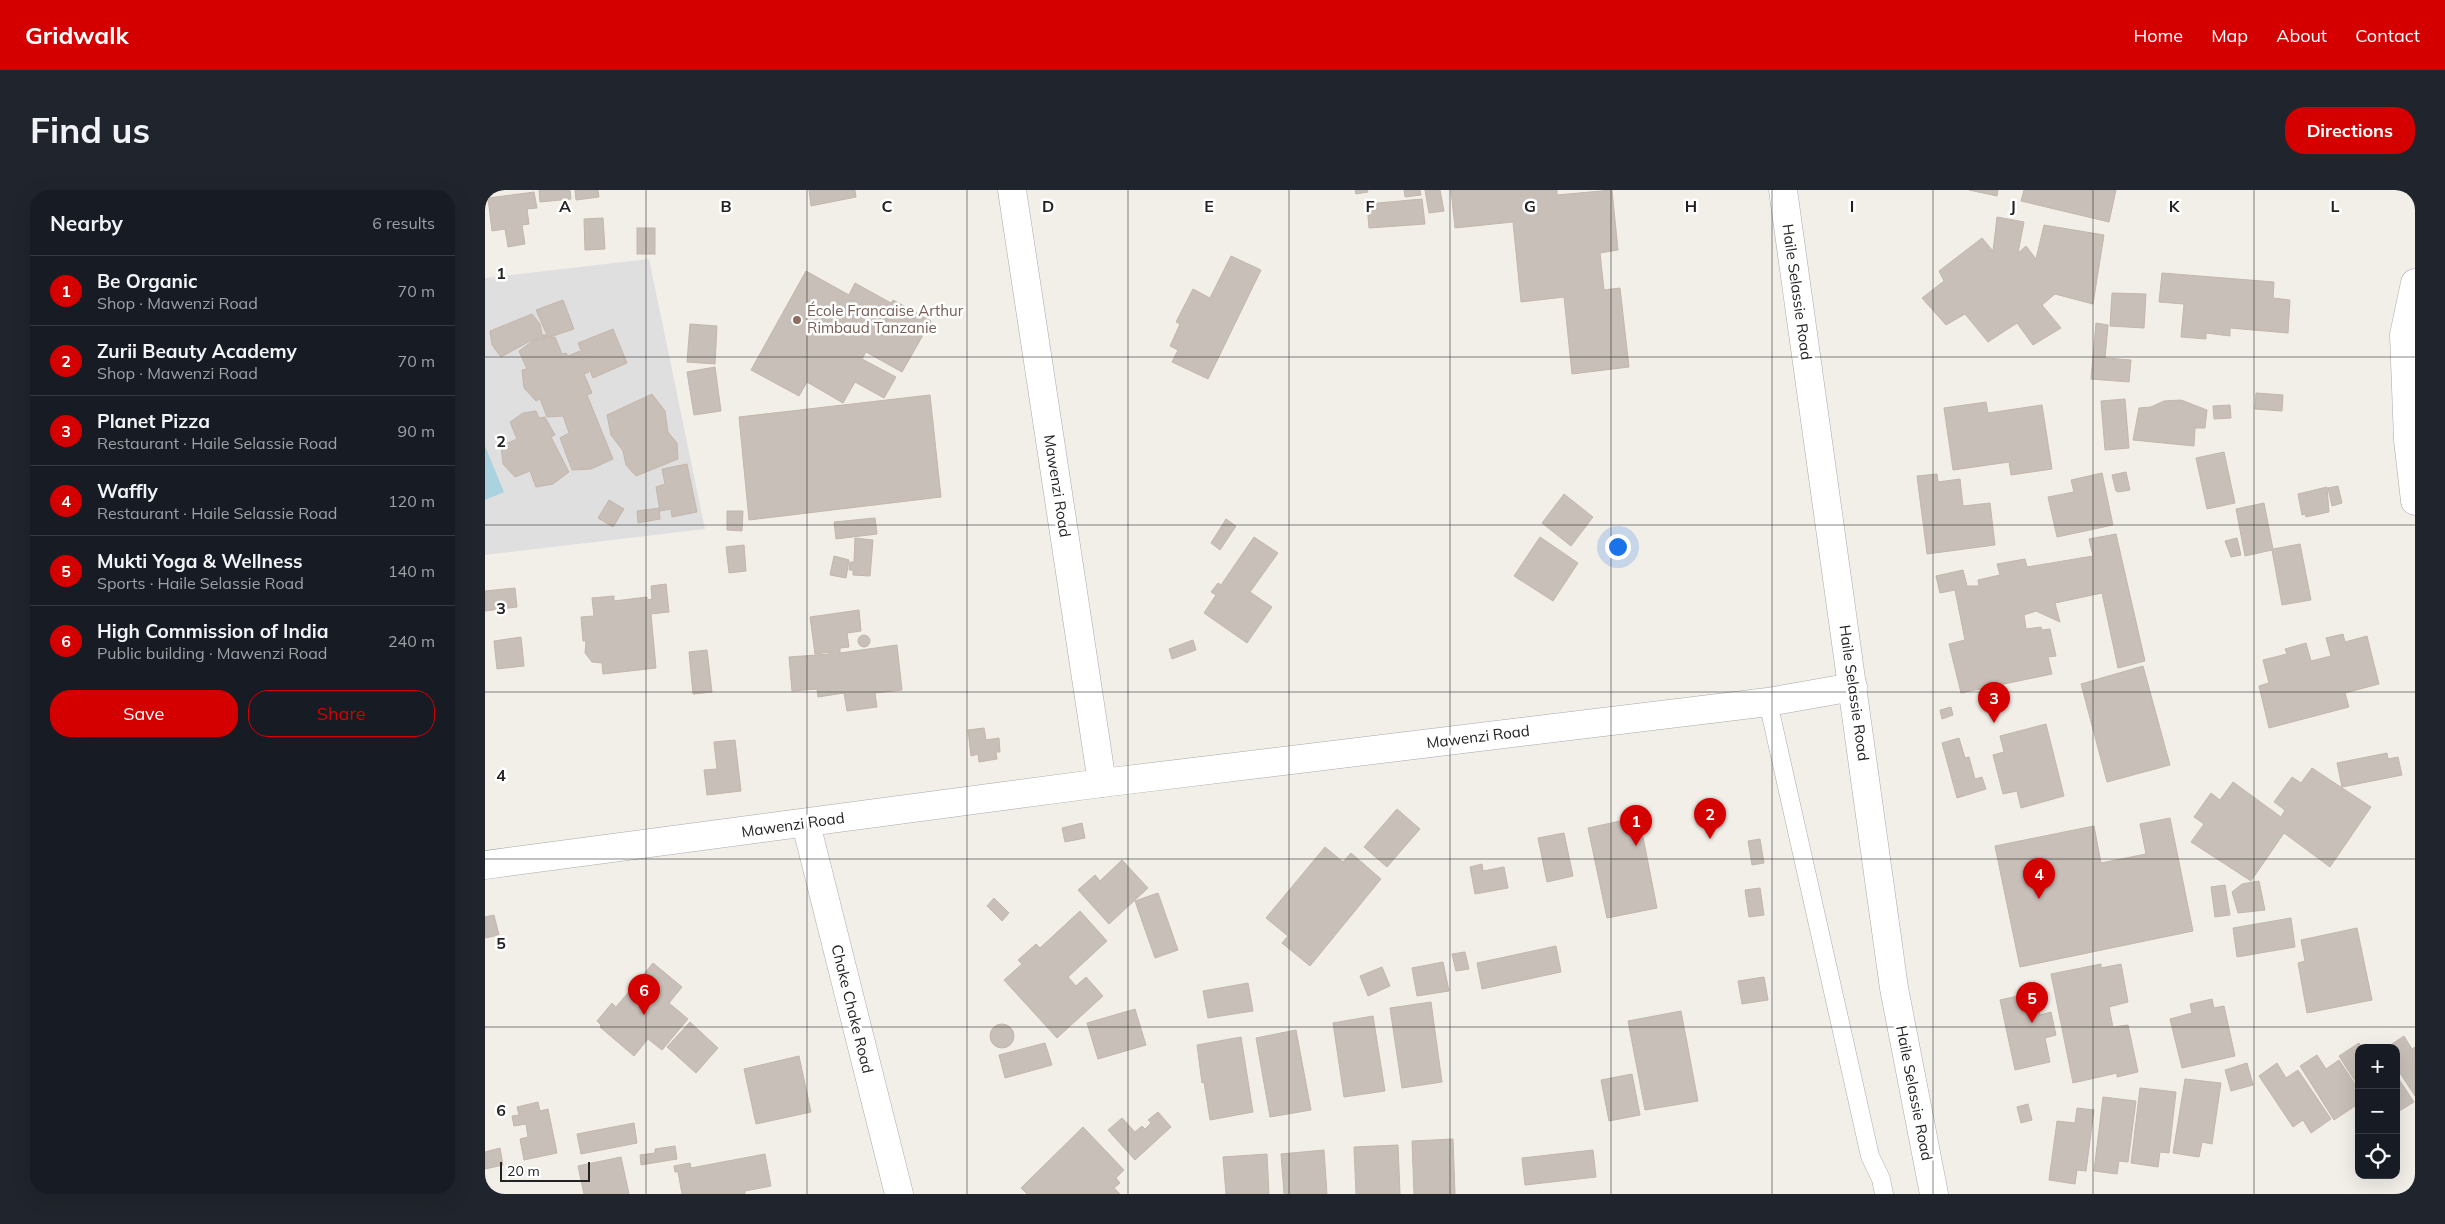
<!DOCTYPE html>
<html lang="en">
<head>
<meta charset="utf-8">
<style>
  :root { --surface:#171b24; --page:#20242c; --text:#f1f3f6; --muted:#9ea1a6; --line:#363941; --accent:#d40000 }
  body { margin:0; font-family:Mulish,sans-serif; background:var(--page); color:var(--text) }
  .controls { position:absolute; right:15px; bottom:15px; display:grid; overflow:hidden; border-radius:10px; box-shadow:0 5px 20px #0002 }
  .controls button { width:45px; height:45px; display:grid; place-items:center; padding:0; border:0; border-bottom:1px solid var(--line); background:var(--surface); color:var(--text); font:25px sans-serif }
  .scale { position:absolute; left:15px; bottom:12px; width:90px; box-sizing:border-box; padding-left:5px; border:2px solid #222; border-top:0; font-size:14px; line-height:18px; white-space:nowrap; color:#222; -webkit-text-stroke:4px #fff; paint-order:stroke }
  .you { position:absolute; left:1132px; top:356px; width:18px; height:18px; margin:-12px; border:4px solid #fff; border-radius:50%; background:#1a73e8; box-shadow:0 0 0 8px #1a73e833 }
  .badge { display:grid; place-items:center; width:32px; height:32px; border-radius:50%; background:var(--accent); color:#fff; font-size:16px; font-weight:700 }
  .pin { position:absolute; translate:-50% -41px; filter:drop-shadow(0 1px 2px #0008) }
  .pin::after { content:''; position:absolute; top:26px; width:18px; height:15px; background:inherit; clip-path:polygon(0 0,100% 0,50% 100%) }
  .list { margin:0; padding:0; list-style:none }
  h2 { display:flex; justify-content:space-between; align-items:center; height:65px; margin:0; padding:0 20px; font-size:21px }
  h2 small { font-size:16px; font-weight:400; color:var(--muted) }
  .list li { display:grid; grid-template-columns:32px 1fr auto; gap:15px; align-items:center; box-sizing:border-box; height:70px; padding:0 20px; border-top:1px solid var(--line) }
  .list b { display:block; font-size:19px; white-space:nowrap }
  .list p { margin:0; font-size:16px; white-space:nowrap; color:var(--muted) }
  .list em { font-size:16px; font-style:normal; color:var(--muted) }
  .actions { display:flex; gap:10px; padding:15px 20px }
  .actions a { flex:1; padding:11px 0; border:1px solid var(--accent); border-radius:20px; text-align:center; font-size:18px; color:var(--accent) }
  .actions .main { background:var(--accent); color:#fff }
  .icon { flex:none; width:28px; height:28px; fill:none; stroke:currentColor; stroke-width:2; stroke-linecap:round; stroke-linejoin:round }
  .map { position:relative; flex:none; width:1930px; height:1004px; overflow:hidden; border-radius:20px }
  header { display:flex; align-items:center; gap:30px; box-sizing:border-box; height:70px; padding:0 25px; background:var(--accent); color:#fff }
  header strong { font-size:24px }
  nav { display:flex; gap:28px; margin-inline-start:auto; font-size:18px }
  .intro { display:flex; align-items:center; justify-content:space-between; box-sizing:border-box; height:120px; padding:0 30px }
  h1 { margin:0; font-size:35px }
  .button { padding:12px 22px; border-radius:20px; background:var(--accent); color:#fff; font-size:18px; font-weight:700 }
  main { display:flex; gap:30px; padding:0 30px }
  aside { flex:1; background:var(--surface); border-radius:20px; box-shadow:0 5px 20px #0002 }
  .map>svg:first-child { display:block }
  .residential { fill:#e0dfdf }
  .water { fill:#aad3df }
  .building { fill:#c7bfb8; stroke:#c4b6ab }
  .lines { fill:none; stroke-linecap:round; stroke-linejoin:round }
  .service-casing { stroke:#a9a9a9; stroke-width:19 }
  .minor-casing { stroke:#a9a9a9; stroke-width:29 }
  .tertiary-casing { stroke:#a9a9a9; stroke-width:29 }
  .service { stroke:#fff; stroke-width:18 }
  .minor { stroke:#fff; stroke-width:28 }
  .tertiary { stroke:#fff; stroke-width:28 }
  .grid { fill:none; stroke:#222; stroke-width:1; stroke-opacity:0.55 }
  .education-dot { fill:#8d6e63; stroke:#fff; stroke-width:2 }
  .labels { text-anchor:middle; stroke-width:5; stroke-linejoin:round; paint-order:stroke }
  .street-label { font-size:15px; fill:#222; stroke:#fff }
  .education-label { font-size:15px; fill:#785e54; stroke:#fff; text-anchor:start }
  .grid-label { font-size:16px; text-anchor:middle; font-weight:bold; fill:#222; stroke:#fff; stroke-width:5; stroke-linejoin:round; paint-order:stroke }
</style>
</head>
<body>
<header>
<strong>Gridwalk</strong>
<nav><a>Home</a><a>Map</a><a>About</a><a>Contact</a></nav>
</header>
<div class="intro"><h1>Find us</h1><a class="button">Directions</a></div>
<main>
<aside>
<h2>Nearby<small>6 results</small></h2>
<ul class="list">
<li><span class="badge">1</span><div><b>Be Organic</b><p>Shop · Mawenzi Road</p></div><em>70 m</em></li>
<li><span class="badge">2</span><div><b>Zurii Beauty Academy</b><p>Shop · Mawenzi Road</p></div><em>70 m</em></li>
<li><span class="badge">3</span><div><b>Planet Pizza</b><p>Restaurant · Haile Selassie Road</p></div><em>90 m</em></li>
<li><span class="badge">4</span><div><b>Waffly</b><p>Restaurant · Haile Selassie Road</p></div><em>120 m</em></li>
<li><span class="badge">5</span><div><b>Mukti Yoga &amp; Wellness</b><p>Sports · Haile Selassie Road</p></div><em>140 m</em></li>
<li><span class="badge">6</span><div><b>High Commission of India</b><p>Public building · Mawenzi Road</p></div><em>240 m</em></li>
</ul>
<div class="actions"><a class="main">Save</a><a>Share</a></div>
</aside>
<div class="map">
<svg width="1930" height="1004" viewBox="0 0 1930 1004">
  <rect width="100%" height="100%" fill="#f2efe9"/>
  <path class="residential" d="M164,69l56,270 -220,26v-277z"/>
  <path class="water" d="M0,256l19,46 -19,8z"/>
  <g class="building">
    <path d="M54,0h31l1,9 -31,3z"/>
    <path d="M90,0h23l1,7 -23,3z"/>
    <path d="M324,0h46l1,7 -45,9z"/>
    <path d="M870,0h12l1,2 -12,2z"/>
    <path d="M919,0h16l1,5 -16,2z"/>
    <path d="M940,0h15l4,21 -15,2z"/>
    <path d="M966,0h106v5l55,-5 6,60 -18,3 4,37 16,-2 9,79 -57,7 -8,-77 -43,5 -8,-80 -58,6z"/>
    <path d="M1484,0h29l-1,6z"/>
    <path d="M1539,0h92l-7,32 -88,-21z"/>
    <path d="M49,2l3,16 -10,1 2,15 -7,1 3,19 -17,3 -3,-18 -13,2 -4,-33z"/>
    <path d="M937,9l3,25 -56,4 -2,-24z"/>
    <path d="M1512,27l27,5 -6,31 8,-7 10,13 8,-34 60,10 -11,69 -38,-10 -13,11 19,23 -28,17 -16,-22 -29,19 -23,-28 -19,11 -24,-27 22,-17 -5,-10 43,-33 11,13z"/>
    <path d="M118,28l2,31 -20,1 -1,-31z"/>
    <rect x="152" y="38" width="18" height="26"/>
    <path d="M746,66l30,14 -53,109 -36,-17 6,-12 -8,-4 10,-22 -4,-2 17,-33 17,9z"/>
    <path d="M321,81l43,24 6,-12 36,20 2,-3 38,21 -29,51 -36,-20 -4,7 34,18 -12,21 -29,-16 -12,21 -36,-21 -8,14 -48,-26z"/>
    <path d="M1677,83l112,9 -1,16 17,2 -2,33 -58,-5v8l-24,-3v6l-25,-2 3,-33 -25,-2z"/>
    <path d="M1627,103l34,1 -2,34 -34,-2z"/>
    <path d="M78,110l11,29 -21,7 -19,3 -33,18 -9,-12 -2,-14 42,-17 8,10 2,11h5l-11,-25z"/>
    <path d="M1611,133l12,2 -3,33 26,2 -2,22 -38,-3z"/>
    <path d="M205,134l27,2 -2,38 -28,-2z"/>
    <path d="M128,139l14,34 -34,15 -15,-35z"/>
    <path d="M70,147l7,17 4,-1 2,3 12,-5 9,21 -5,2 8,19 -5,2 26,64 -22,10 -19,1 -12,-32 9,-5 -6,-17 -16,1 -7,-18 -4,2 -12,-13 -2,-18 5,-1 -8,-18 15,-11z"/>
    <path d="M230,177l6,44 -27,4 -7,-43z"/>
    <path d="M1771,203l27,2 -1,16 -27,-2z"/>
    <path d="M167,204l13,17 3,21 9,11 1,16 -42,17 -10,-11 -3,-14 -12,-16 -4,-20z"/>
    <path d="M445,205l11,102 -192,23 -10,-103z"/>
    <path d="M1640,209l4,49 -24,2 -4,-49z"/>
    <path d="M1696,210l26,10 -2,18h-10l-1,18 -61,-6 6,-32 12,-1 13,-6z"/>
    <path d="M1501,212l2,11 54,-8 10,64 -41,6 -2,-13 -56,8 -9,-62z"/>
    <path d="M1745,215l1,13 -17,1 -1,-13z"/>
    <path d="M51,221l3,7 6,-1 10,18 -4,2 18,35 -16,12 -17,3 -6,-16 -15,6 -12,-13 -2,-18 16,-7 -7,-17 13,-9z"/>
    <path d="M1739,262l11,51 -28,6 -11,-51z"/>
    <path d="M202,274l10,48 -25,5 -1,-8 -11,2 -4,-24 9,-3 -3,-15z"/>
    <path d="M1641,282l4,18 -11,2 -3,-1 -4,-16z"/>
    <path d="M1617,283l11,52 -56,12 -9,-40 26,-5 -3,-12z"/>
    <path d="M1452,284l1,8 22,-3 3,27 27,-3 5,42 -68,9 -10,-78z"/>
    <path d="M1853,296l4,17 -10,3 -4,-18z"/>
    <path d="M1842,297l2,25 -23,5 -1,-3 -3,1 -4,-21z"/>
    <path d="M1079,304l29,23 -22,29 -29,-23z"/>
    <path d="M124,310l15,9 -11,18 -15,-9z"/>
    <path d="M1779,313l9,46 27,-5 11,56 -29,5 -10,-55 -27,6 -9,-47z"/>
    <path d="M174,318l1,11 -22,4 -1,-12z"/>
    <path d="M242,321h16l-1,20 -15,-1z"/>
    <path d="M390,328l2,16 -41,5 -2,-17z"/>
    <path d="M741,329l10,7 -16,24 -9,-7z"/>
    <path d="M1631,344l29,127 -27,7 -16,-75 -47,10 5,19 -24,-11 -12,4 2,14 15,-2 1,3 8,-1 6,27 -8,1 4,17 -91,19 -12,-49 16,-4 -10,-50 -15,3 -4,-17 27,-6 4,16h12l-1,-6 22,-5 -3,-11 28,-5 2,8 66,-11 -4,-17z"/>
    <path d="M769,347l24,16 -28,39 22,15 -25,36 -43,-30 12,-18 -5,-3 7,-9 3,2z"/>
    <path d="M1055,347l38,26 -25,38 -39,-25z"/>
    <path d="M370,348l18,2 -3,36 -17,-1v-5h-4l1,-8h4z"/>
    <path d="M1752,348l4,17 -10,2 -6,-16z"/>
    <path d="M259,355l2,26 -17,2 -3,-26z"/>
    <path d="M349,366l15,4 -3,18 -16,-3z"/>
    <path d="M181,394l3,28 -18,2 5,54 -53,6 -1,-11 -10,-1 -7,-9 1,-12h-3l-2,-24 13,-1 -2,-18 22,-2v5l33,-4v3l5,-1 -1,-13z"/>
    <path d="M30,398l2,19 -32,4v-20z"/>
    <path d="M374,420l2,21 -14,2 2,14 -9,1v5l57,-8 5,45 -27,3 2,14 -30,4 -3,-18 -26,4 -1,-8 -25,2 -3,-34 40,-3v-2l-14,2 -5,-37z"/>
    <path d="M1858,444l2,8 22,-6 12,48 -34,9 4,14 -80,21 -10,-42 10,-3 -6,-23 24,-6 -2,-5 21,-6 5,18 20,-5 -5,-18z"/>
    <circle cx="379" cy="451" r="6"/>
    <path d="M36,447l3,29 -27,3 -3,-28z"/>
    <path d="M708,450l3,10 -24,9 -3,-10z"/>
    <path d="M222,460l5,42 -19,2 -4,-42z"/>
    <path d="M1658,476l27,99 -63,17 -26,-98z"/>
    <path d="M1466,517l2,8 -11,4 -2,-9z"/>
    <path d="M1561,534l18,72 -43,12 -4,-17 -14,3 -10,-39 11,-3 -4,-16z"/>
    <path d="M499,538l2,12 13,-2 1,14h-4l1,7 -18,3 -1,-8 -7,2 -3,-26z"/>
    <path d="M1474,548l6,20 4,-1 6,22 7,-2 4,12 -29,9 -15,-55z"/>
    <path d="M250,550l6,51 -34,4 -3,-25 13,-1 -3,-27z"/>
    <path d="M1902,563l1,6 10,-2 4,18 -60,12 -5,-24z"/>
    <path d="M1827,578l59,39 -41,60 -46,-34 -33,48 -60,-39 13,-18 -10,-7 17,-24 9,7 13,-18 48,35 4,-7 -11,-8 18,-25 9,6z"/>
    <path d="M912,619l23,20 -33,38 -23,-20z"/>
    <path d="M1154,627l18,91 -50,10 -19,-90z"/>
    <path d="M1685,628l23,113 -173,36 -25,-121 99,-20 7,37 45,-9 -6,-30z"/>
    <path d="M597,633l3,15 -20,4 -3,-14z"/>
    <path d="M1079,643l9,43 -26,6 -9,-44z"/>
    <path d="M1275,649l4,24 -12,2 -4,-24z"/>
    <path d="M840,657l18,15 8,-9 30,26 -71,87 -28,-23 6,-7 -22,-18z"/>
    <path d="M637,670l26,28 -39,36 -31,-34 17,-15 5,6z"/>
    <path d="M997,674l1,7 21,-4 4,21 -33,6 -5,-27z"/>
    <path d="M1774,691l6,29 -27,3 -6,-21 10,-8z"/>
    <path d="M1740,695l5,30 -15,2 -4,-30z"/>
    <path d="M1275,698l4,27 -15,2 -4,-27z"/>
    <path d="M673,703l20,57 -23,8 -20,-57z"/>
    <path d="M509,708l15,15 -7,8 -15,-15z"/>
    <path d="M595,721l27,30 -39,36 8,9 10,-9 17,19 -46,42 -53,-58 18,-16 -4,-4 18,-16 4,4z"/>
    <path d="M9,725l5,20 -14,3v-21z"/>
    <path d="M1806,728l4,29 -58,10 -4,-29z"/>
    <path d="M1872,738l15,72 -65,13 -9,-50 7,-2 -4,-21z"/>
    <path d="M1071,756l5,26 -79,17 -5,-26z"/>
    <path d="M980,762l4,17 -13,2 -4,-17z"/>
    <path d="M958,772l6,29 -32,5 -5,-28z"/>
    <path d="M168,773l29,24 -13,16 19,16 -26,31 -14,-11 -14,17 -34,-29 1,-2 -4,-4 15,-18 4,4z"/>
    <path d="M1616,774v4l20,-4 7,38 -19,5 4,20 15,-2 10,47 -21,5v-4l-44,10 -22,-109z"/>
    <path d="M897,777l8,19 -22,10 -8,-20z"/>
    <path d="M1279,787l4,23 -26,4 -4,-23z"/>
    <path d="M763,793l5,28 -45,7 -5,-27z"/>
    <path d="M1550,802l5,23 11,-3 5,23 -11,3 5,24 -35,8 -15,-70z"/>
    <path d="M1727,809l2,9 10,-2 11,50 -53,12 -12,-49 22,-6 -2,-9z"/>
    <path d="M946,812l11,80 -40,6 -12,-80z"/>
    <path d="M650,819l11,36 -48,14 -11,-36z"/>
    <path d="M1196,821l17,90 -53,9 -17,-89z"/>
    <path d="M888,826l12,75 -41,6 -11,-74z"/>
    <path d="M205,832l28,26 -22,25 -29,-26z"/>
    <circle cx="517" cy="846" r="12"/>
    <path d="M811,840l15,80 -41,7 -14,-79z"/>
    <path d="M1919,846l8,13 3,-2v49l-19,-29v-19h-10z"/>
    <path d="M756,847l12,75 -43,8 -6,-38 -2,1 -5,-38z"/>
    <path d="M560,853l7,22 -47,13 -6,-23z"/>
    <path d="M1874,853l3,5h-3v39l-20,-31z"/>
    <path d="M1832,865l9,14 13,-9 20,30v22l-4,-6 -21,14 -34,-54z"/>
    <path d="M314,866l12,56 -55,12 -12,-55z"/>
    <path d="M1762,873l6,22 -22,6 -6,-21z"/>
    <path d="M1792,873l9,15 12,-8 33,49 -20,14 -8,-13 -10,7 -34,-51z"/>
    <path d="M1147,884l8,41 -31,6 -8,-41z"/>
    <path d="M1911,885l18,27 -18,11z"/>
    <path d="M1700,889l36,4 -9,61 -10,-2 -3,15 -26,-4z"/>
    <path d="M1655,898l36,4 -7,61 -9,-1 -2,15 -27,-4z"/>
    <path d="M1618,907l33,4 -8,61 -9,-1 -2,13 -23,-3z"/>
    <path d="M53,912l2,9 8,-2 9,44 -33,7 -4,-21 8,-2 -2,-13 -12,2 -2,-10 7,-1 -2,-8z"/>
    <path d="M1543,914l4,16 -11,3 -4,-16z"/>
    <path d="M1592,918l17,2 -8,61 -9,-1 -2,14 -26,-4 8,-59 18,2z"/>
    <path d="M673,922l13,15 -36,33 -27,-30 14,-12 13,14 7,-6 3,3 6,-6 -3,-3z"/>
    <path d="M149,933l3,20 -56,11 -4,-20z"/>
    <path d="M598,937l41,43 -8,8 4,5 -6,5 6,6h-93l-6,-6z"/>
    <path d="M968,949l2,55h-41l-2,-53z"/>
    <path d="M913,955l2,49h-44l-2,-47z"/>
    <path d="M190,956l2,13 -36,6 -1,-10 15,-2v-4z"/>
    <path d="M15,958l3,17 -18,4v-17z"/>
    <path d="M839,960l3,44h-43l-3,-40z"/>
    <path d="M1108,960l3,27 -71,8 -3,-27z"/>
    <path d="M280,964l6,32 -26,5v3h-63l-4,-22h-3l-1,-6 16,-3 1,5z"/>
    <path d="M782,964l2,40h-43l-3,-37z"/>
    <path d="M136,967l8,37h-45l-6,-28z"/>
  </g>
  <g class="lines">
    <defs>
      <path id="service" d="M1283,512l102,454 11,23 3,15"/>
      <g id="minor">
        <path d="M527,0l90,593"/>
        <path d="M1930,93l-11,52 4,105 7,61"/>
        <path d="M321,634l93,370"/>
        <path d="M0,675l617,-82 666,-81 85,-15"/>
      </g>
      <path id="tertiary" d="M1298,0l111,798 40,206"/>
    </defs>
    <use href="#service" class="service-casing"/>
    <use href="#minor" class="minor-casing"/>
    <use href="#tertiary" class="tertiary-casing"/>
    <use href="#service" class="service"/>
    <use href="#minor" class="minor"/>
    <use href="#tertiary" class="tertiary"/>
  </g>
  <path class="grid" d="M161,0v1004M322,0v1004M482,0v1004M643,0v1004M804,0v1004M965,0v1004M1126,0v1004M1287,0v1004M1448,0v1004M1608,0v1004M1769,0v1004M0,167h1930M0,335h1930M0,502h1930M0,669h1930M0,837h1930"/>
  <circle class="education-dot" cx="312" cy="130" r="5"/>
  <g class="labels">
    <g class="street-label">
      <text transform="translate(1312 102) rotate(82)" y="5">Haile Selassie Road</text>
      <text transform="translate(572 296) rotate(81)" y="5">Mawenzi Road</text>
      <text transform="translate(1369 503) rotate(82)" y="5">Haile Selassie Road</text>
      <text transform="translate(993 547) rotate(-7)" y="5">Mawenzi Road</text>
      <text transform="translate(308 635) rotate(-8)" y="5">Mawenzi Road</text>
      <text transform="translate(367 819) rotate(76)" y="5">Chake Chake Road</text>
      <text transform="translate(1429 903) rotate(79)" y="5">Haile Selassie Road</text>
    </g>
    <g class="education-label">
      <text x="322" y="126">École Francaise Arthur<tspan x="322" dy="17">Rimbaud Tanzanie</tspan></text>
    </g>
  </g>
  <g class="grid-label">
    <text x="80" y="22">A</text>
    <text x="241" y="22">B</text>
    <text x="402" y="22">C</text>
    <text x="563" y="22">D</text>
    <text x="724" y="22">E</text>
    <text x="885" y="22">F</text>
    <text x="1045" y="22">G</text>
    <text x="1206" y="22">H</text>
    <text x="1367" y="22">I</text>
    <text x="1528" y="22">J</text>
    <text x="1689" y="22">K</text>
    <text x="1850" y="22">L</text>
    <text x="16" y="89">1</text>
    <text x="16" y="257">2</text>
    <text x="16" y="424">3</text>
    <text x="16" y="591">4</text>
    <text x="16" y="759">5</text>
    <text x="16" y="926">6</text>
  </g>
</svg>
<div class="controls">
<button>+</button>
<button>−</button>
<button><svg class="icon" aria-label="locate" viewBox="0 0 24 24"><circle cx="12" cy="12" r="6"/><path d="M12 2v4M12 18v4M2 12h4M18 12h4"/></svg></button>
</div>
<div class="scale">20 m</div>
<div class="you"></div>
<div class="pin badge" style="left:1151px;top:656px">1</div>
<div class="pin badge" style="left:1225px;top:649px">2</div>
<div class="pin badge" style="left:1509px;top:533px">3</div>
<div class="pin badge" style="left:1554px;top:709px">4</div>
<div class="pin badge" style="left:1547px;top:833px">5</div>
<div class="pin badge" style="left:159px;top:825px">6</div>
</div>
</main>
</body>
</html>
